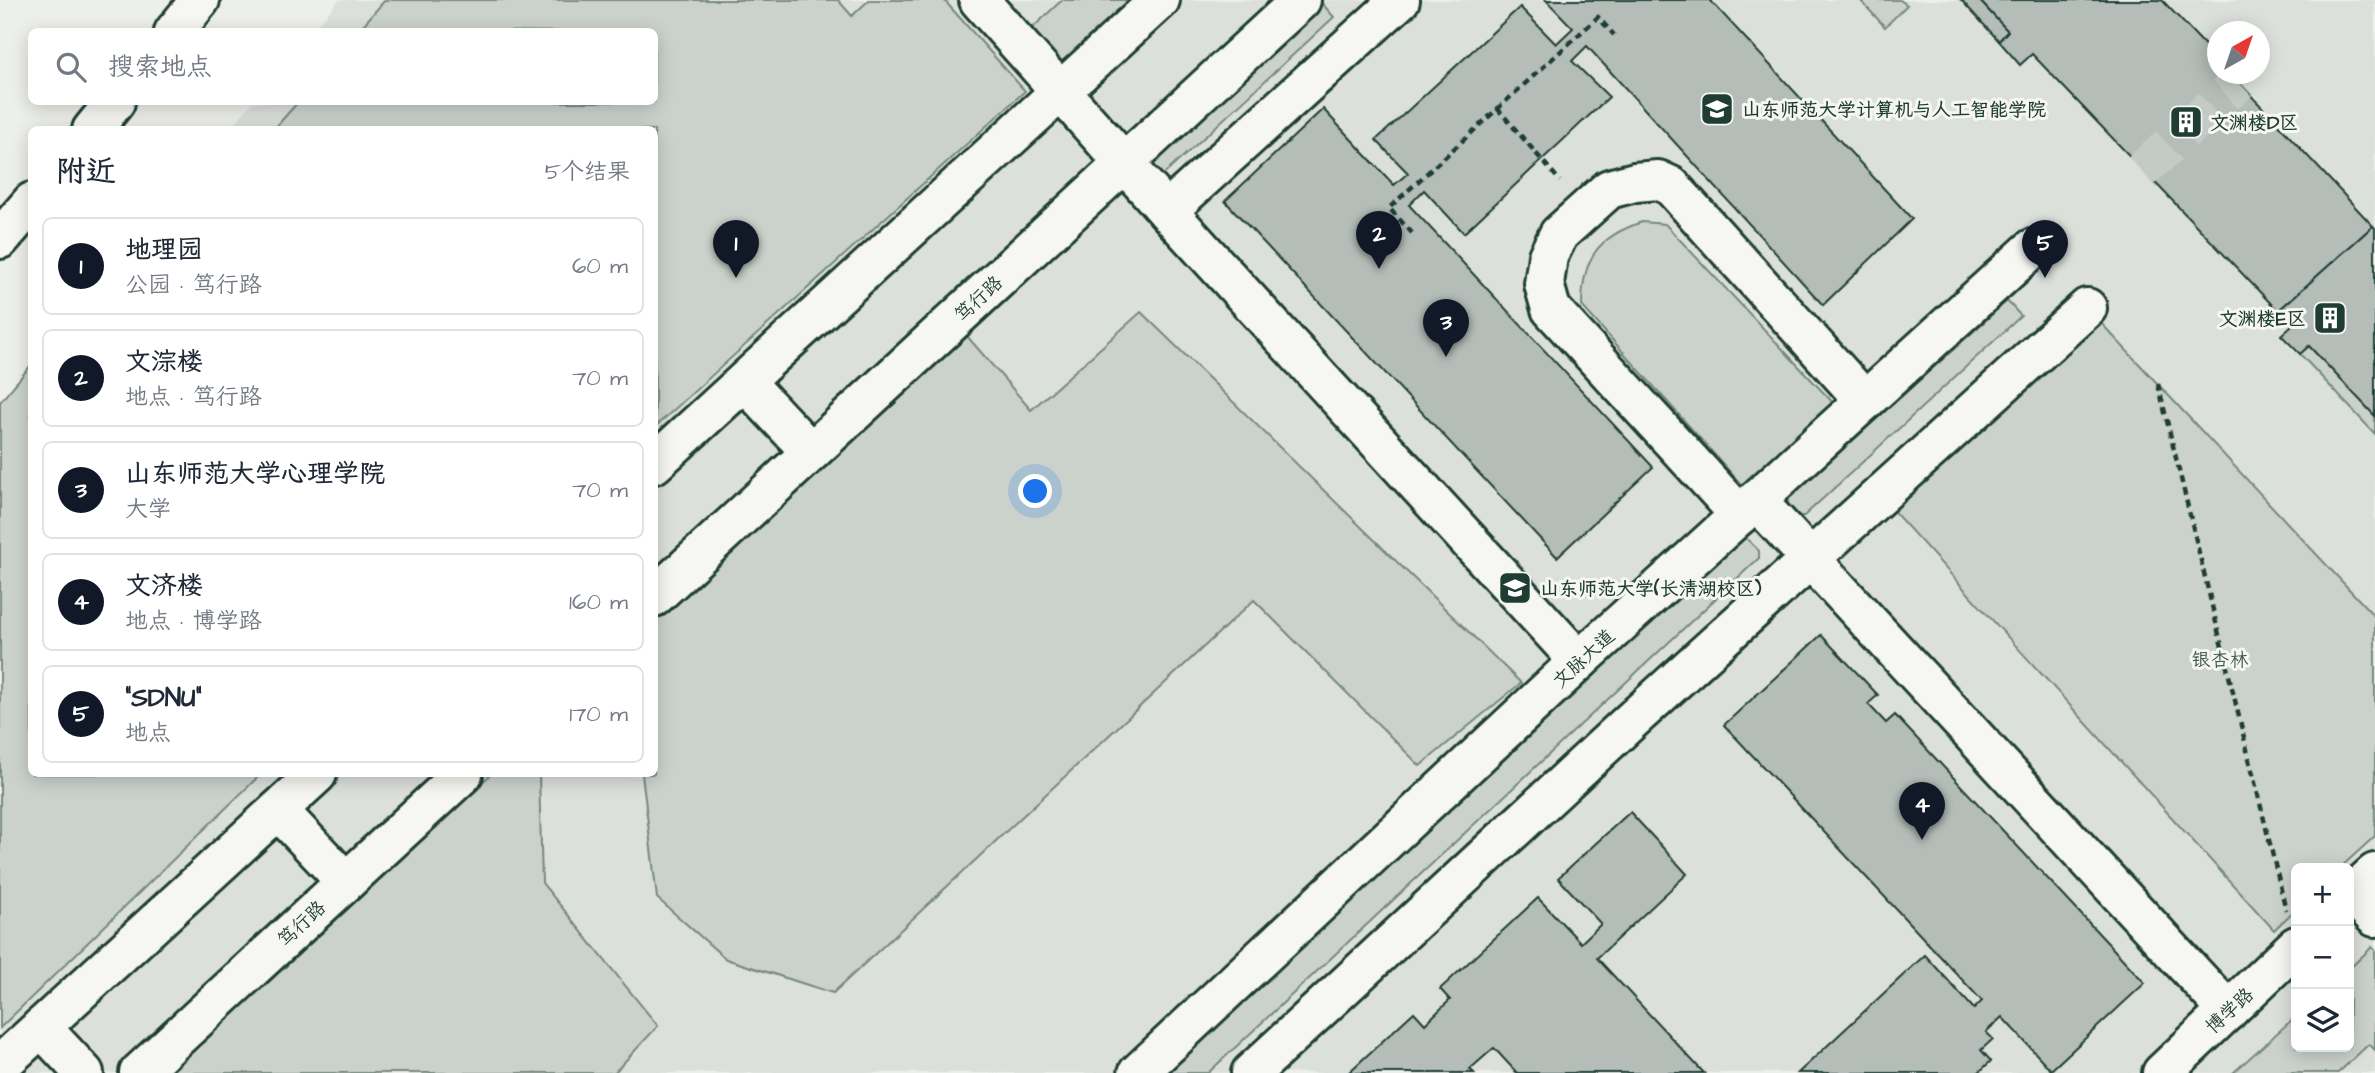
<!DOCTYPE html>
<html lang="zh">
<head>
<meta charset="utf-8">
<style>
  :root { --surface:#fff; --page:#f6f6f7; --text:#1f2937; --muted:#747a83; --line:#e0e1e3; --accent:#111827 }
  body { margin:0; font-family:"Architects Daughter","LXGW WenKai TC",sans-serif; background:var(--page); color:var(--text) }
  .controls { position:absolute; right:21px; bottom:21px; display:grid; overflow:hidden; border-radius:10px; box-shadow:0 4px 18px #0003 }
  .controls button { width:63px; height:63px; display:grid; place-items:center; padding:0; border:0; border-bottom:2px solid var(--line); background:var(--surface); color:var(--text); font:35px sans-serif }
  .compass { position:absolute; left:2207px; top:21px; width:63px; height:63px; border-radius:50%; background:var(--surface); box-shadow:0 4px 18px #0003; rotate:40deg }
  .you { position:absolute; left:1036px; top:492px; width:24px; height:24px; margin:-18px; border:5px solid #fff; border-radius:50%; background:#1a73e8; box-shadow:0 0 0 10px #1a73e833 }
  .badge { display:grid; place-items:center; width:46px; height:46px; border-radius:50%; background:var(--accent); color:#fff; font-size:23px; font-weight:700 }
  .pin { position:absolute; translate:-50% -58px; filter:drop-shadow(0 2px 4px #0008) }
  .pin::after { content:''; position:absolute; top:37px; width:24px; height:21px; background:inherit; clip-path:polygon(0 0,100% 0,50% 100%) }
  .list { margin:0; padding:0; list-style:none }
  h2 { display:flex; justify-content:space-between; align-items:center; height:91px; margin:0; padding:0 28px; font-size:30px }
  h2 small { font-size:23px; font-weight:400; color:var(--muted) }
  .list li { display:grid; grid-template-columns:46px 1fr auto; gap:21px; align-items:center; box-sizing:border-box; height:98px; margin:0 14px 14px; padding:0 14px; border:2px solid var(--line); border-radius:10px }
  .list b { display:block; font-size:26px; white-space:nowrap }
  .list p { margin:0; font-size:23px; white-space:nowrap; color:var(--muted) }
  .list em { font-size:23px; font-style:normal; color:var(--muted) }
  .icon { flex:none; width:38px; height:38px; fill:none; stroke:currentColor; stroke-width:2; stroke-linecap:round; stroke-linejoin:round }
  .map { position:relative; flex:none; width:2375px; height:1073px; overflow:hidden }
  .search { position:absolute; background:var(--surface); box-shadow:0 4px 18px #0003; left:28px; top:28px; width:630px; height:77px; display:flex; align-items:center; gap:18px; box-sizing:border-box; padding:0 24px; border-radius:10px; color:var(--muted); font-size:26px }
  .panel { position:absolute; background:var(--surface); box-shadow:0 4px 18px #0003; left:28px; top:126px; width:630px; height:651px; border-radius:10px }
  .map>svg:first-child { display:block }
  .built { fill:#dce0db; fill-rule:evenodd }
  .green { fill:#cbd2cc; stroke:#758880; stroke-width:2 }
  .building { fill:#b4bdb8; stroke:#1f3d34; stroke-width:2 }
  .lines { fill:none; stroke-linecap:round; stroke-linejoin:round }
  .minor-tunnel { stroke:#c4cbc6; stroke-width:38; stroke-dasharray:38 19; stroke-linecap:butt }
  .minor-casing { stroke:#1f3d34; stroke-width:44 }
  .path { stroke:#1f3d34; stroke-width:4.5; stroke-dasharray:7 5; stroke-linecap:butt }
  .minor { stroke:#f6f6f2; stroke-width:38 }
  .labels { text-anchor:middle; stroke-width:6; stroke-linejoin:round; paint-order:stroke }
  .poi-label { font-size:19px; font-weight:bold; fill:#1f3d34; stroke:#f6f6f2; text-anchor:start }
  .street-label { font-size:19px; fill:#1f3d34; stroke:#f6f6f2 }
  .park-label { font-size:19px; fill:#415b52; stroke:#f6f6f2 }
</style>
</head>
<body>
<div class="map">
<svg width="2375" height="1073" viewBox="0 0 2375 1073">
  <rect width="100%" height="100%" fill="#edefea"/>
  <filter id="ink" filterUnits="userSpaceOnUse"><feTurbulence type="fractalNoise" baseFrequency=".0143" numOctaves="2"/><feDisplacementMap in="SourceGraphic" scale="14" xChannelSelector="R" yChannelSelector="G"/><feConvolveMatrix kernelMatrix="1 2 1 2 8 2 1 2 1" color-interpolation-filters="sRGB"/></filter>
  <g filter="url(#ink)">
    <path class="built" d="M339,0h2036v1073h-2375v-671l31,-37 1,409h622v-644l-424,-1 23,-27h401v-70l-342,-1zM2218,32h42v42h-42zM2296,868h53v179h-53z"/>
    <g class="green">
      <path d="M385,0h453l14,16 17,-16h75l81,91 -370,336 -1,-297 -380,-1 24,-27h356v-70l-296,-1z"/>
      <path d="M1062,0h84l-84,77 -35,-44z"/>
      <path d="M1319,0l15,17 -175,162 -26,-32z"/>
      <path d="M1860,0h40l7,5 -22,22z"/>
      <path d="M1642,222l23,2 173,184 -91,83 -165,-185c0,-47 15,-69 60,-84z"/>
      <path d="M2007,301l14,15 -217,200h-5l-12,-12 2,-6z"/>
      <path d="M2087,308l288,309v219l-35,32h-44v41l-22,21 -387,-426z"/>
      <path d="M1141,312l380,371 -101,83 -166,-166 -421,393 -107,-34 -69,-61 -15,-124h12l1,-171 305,-275 71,82z"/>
      <path d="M2309,346l66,70v18l-75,-80z"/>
      <path d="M31,365l1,409h229l-261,254v-626z"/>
      <path d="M1746,538l13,13v7l-551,515h-41l574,-534z"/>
      <path d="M491,774h48l3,109 116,143 -44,47h-446z"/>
      <path d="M2372,947l3,3v100l-6,-6 -31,29h-105l63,-57v31h53v-78z"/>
    </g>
    <g class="building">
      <path d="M1546,0h164l202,219 -89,86 -236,-259 -15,15 37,36 -145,136 -40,-43 -15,15 244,262 -96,90 -332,-356 98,-92 71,76 14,-12 -32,-33 144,-133 36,37 17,-16z"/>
      <path d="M1961,0h18l29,31 -9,10z"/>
      <path d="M1979,0h183l56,59v15h13l142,152 -95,85 -246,-257 -12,11 -21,-24 9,-10z"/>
      <path d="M2373,226l2,2v188l-66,-70 -9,8 -19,-19 11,-10 -14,-14z"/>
      <path d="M1821,635l57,60 -10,9 18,19 9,-8 250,268 -94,87 -49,-53 -16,15 7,7 -12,11 10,11 -13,12h-180l127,-118 49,54 8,-8 -258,-276z"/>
      <path d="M1630,812l57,62 -90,84 107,115h-187l-23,-25 -24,21 4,4h-126l66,-61 11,12 25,-24 -10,-11 98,-91 43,45 20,-19 -43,-46z"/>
    </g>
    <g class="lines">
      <path class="minor-tunnel" d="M2141,171l98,-89"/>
      <defs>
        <g id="minor">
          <path d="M979,0l188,211 412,450"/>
          <path d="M174,32l26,-32"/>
          <path d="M92,130l23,-28"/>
          <path d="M1167,211l233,-211"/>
          <path d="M0,239l32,-37"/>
          <path d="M745,382l66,70"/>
          <path d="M654,464l506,-464"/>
          <path d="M1756,500l472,511"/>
          <path d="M1740,515l-189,-206 -7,-25 4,-28 11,-22 50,-45 26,-7 23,-2 13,6 194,215"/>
          <path d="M654,597l647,-597"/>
          <path d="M278,810l68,72"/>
          <path d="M2352,893l23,24"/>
          <path d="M2349,896l26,-23"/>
          <path d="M41,1027l43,46"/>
          <path d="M0,1065l317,-291"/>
          <path d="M139,1073l324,-299"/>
          <path d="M1138,1073l441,-412 453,-412"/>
          <path d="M1251,1073l381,-353 455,-412"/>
          <path d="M2162,1073l134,-127"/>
        </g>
      </defs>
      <use href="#minor" class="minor-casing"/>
      <g class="path">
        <path d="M1497,108l63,73"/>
        <path d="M1412,233l-23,-25 209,-191 16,18"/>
        <path d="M2158,384l128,526"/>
      </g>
      <use href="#minor" class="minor"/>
    </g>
  </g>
  <defs>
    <symbol id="university-square" viewBox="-11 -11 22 22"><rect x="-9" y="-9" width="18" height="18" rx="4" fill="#1f3d34" stroke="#f6f6f2"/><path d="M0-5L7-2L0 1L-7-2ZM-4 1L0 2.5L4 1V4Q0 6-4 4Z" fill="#fff"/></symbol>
    <symbol id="building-square" viewBox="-11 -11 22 22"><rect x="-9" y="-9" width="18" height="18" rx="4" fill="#1f3d34" stroke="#f6f6f2"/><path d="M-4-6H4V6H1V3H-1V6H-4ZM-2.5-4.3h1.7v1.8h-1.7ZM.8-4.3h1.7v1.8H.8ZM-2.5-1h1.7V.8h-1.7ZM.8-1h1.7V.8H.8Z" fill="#fff"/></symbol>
  </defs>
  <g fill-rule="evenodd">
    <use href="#university-square" x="1698" y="90" width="38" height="38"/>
    <use href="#building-square" x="2167" y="103" width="38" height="38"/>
    <use href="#building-square" x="2311" y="299" width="38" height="38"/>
    <use href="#university-square" x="1496" y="569" width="38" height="38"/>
  </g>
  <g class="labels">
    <g class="poi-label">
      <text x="1742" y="116">山东师范大学计算机与人工智能学院</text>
      <text x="2210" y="129">文渊楼D区</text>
      <text x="2306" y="325" text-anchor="end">文渊楼E区</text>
      <text x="1540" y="595">山东师范大学(长清湖校区)</text>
    </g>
    <g class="street-label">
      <text transform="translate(978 298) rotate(-43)" y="7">笃行路</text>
      <text transform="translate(1583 658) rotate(-43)" y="7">文脉大道</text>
      <text transform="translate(301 923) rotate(-43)" y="7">笃行路</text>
      <text transform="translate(2229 1010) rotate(-43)" y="7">博学路</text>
    </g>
    <g class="park-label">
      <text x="2220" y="666">银杏林</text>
    </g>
  </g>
</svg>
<div class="controls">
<button>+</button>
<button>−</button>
<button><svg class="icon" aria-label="layers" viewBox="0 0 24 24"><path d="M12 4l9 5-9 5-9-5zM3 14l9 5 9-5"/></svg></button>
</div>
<svg class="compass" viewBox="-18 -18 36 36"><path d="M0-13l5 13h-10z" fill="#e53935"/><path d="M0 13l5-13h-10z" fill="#747a83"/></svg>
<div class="you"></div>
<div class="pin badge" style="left:736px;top:278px">1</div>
<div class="pin badge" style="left:1379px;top:269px">2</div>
<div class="pin badge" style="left:1446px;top:357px">3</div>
<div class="pin badge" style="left:1922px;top:840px">4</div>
<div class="pin badge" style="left:2045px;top:278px">5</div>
<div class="search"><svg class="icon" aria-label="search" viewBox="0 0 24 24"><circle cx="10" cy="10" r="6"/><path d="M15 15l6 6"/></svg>搜索地点</div>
<section class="panel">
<h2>附近<small>5个结果</small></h2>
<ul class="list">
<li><span class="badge">1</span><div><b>地理园</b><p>公园 · 笃行路</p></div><em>60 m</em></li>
<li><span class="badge">2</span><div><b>文淙楼</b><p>地点 · 笃行路</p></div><em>70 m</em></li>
<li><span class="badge">3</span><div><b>山东师范大学心理学院</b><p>大学</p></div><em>70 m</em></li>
<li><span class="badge">4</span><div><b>文济楼</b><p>地点 · 博学路</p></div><em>160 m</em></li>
<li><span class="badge">5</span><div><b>&quot;SDNU&quot;</b><p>地点</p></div><em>170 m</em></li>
</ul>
</section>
</div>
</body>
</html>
